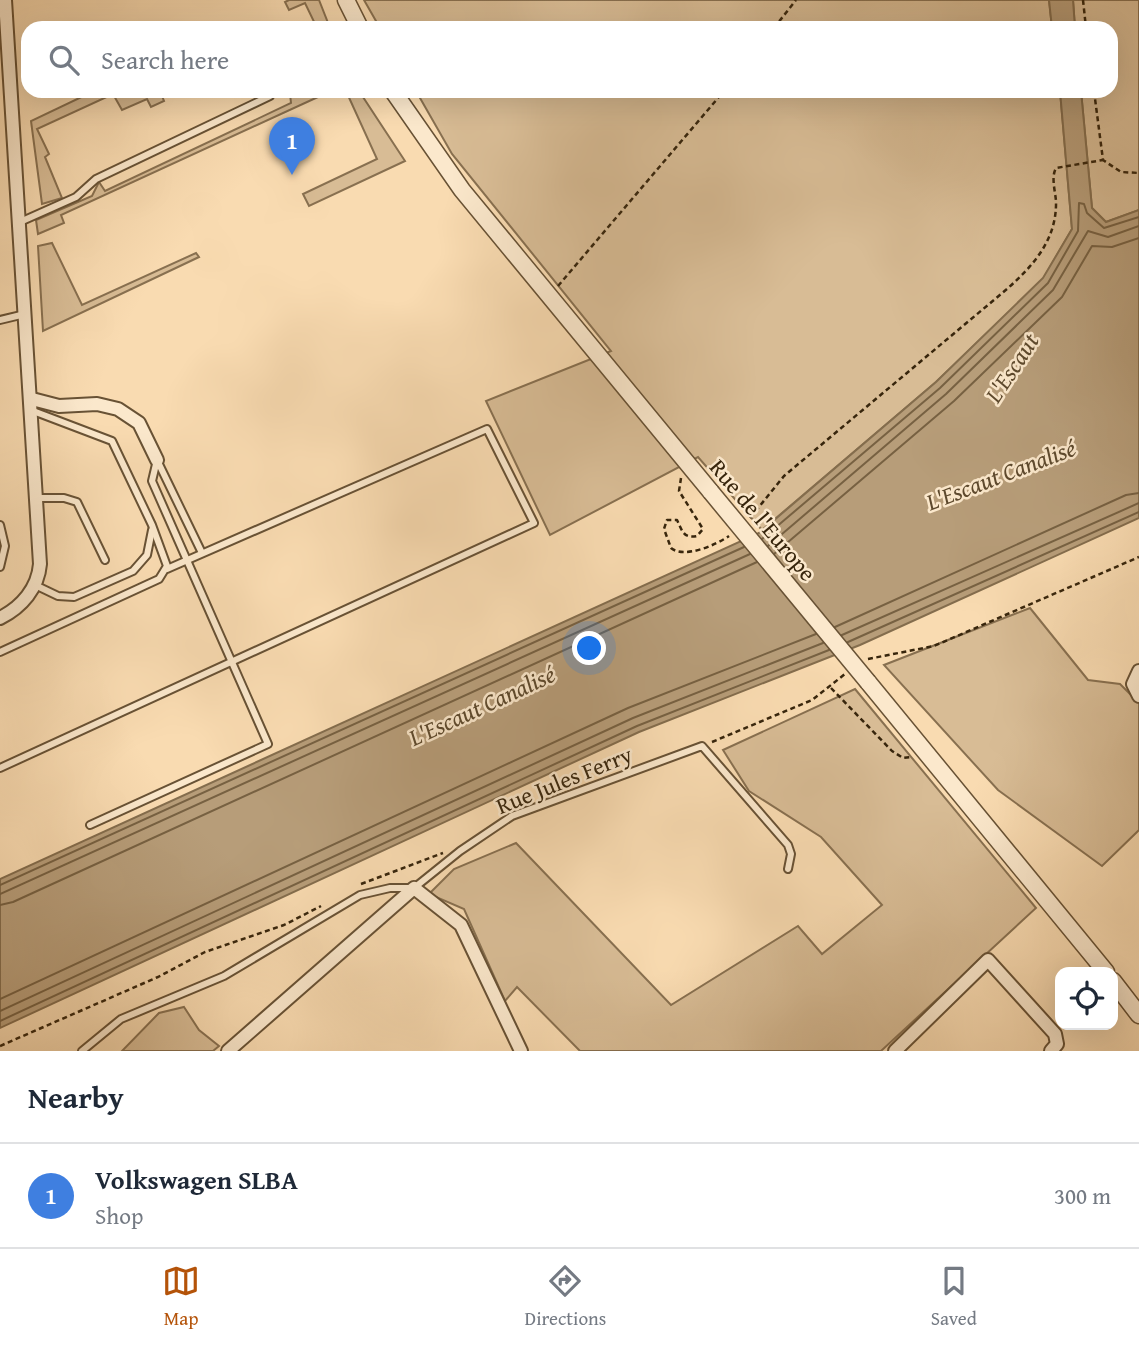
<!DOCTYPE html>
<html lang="en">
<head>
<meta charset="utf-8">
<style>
  :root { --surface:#fff; --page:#f6f6f7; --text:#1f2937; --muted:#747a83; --line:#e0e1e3; --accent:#b45309 }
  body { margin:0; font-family:"Gentium Book Plus",serif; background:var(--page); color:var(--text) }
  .controls { position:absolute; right:21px; bottom:21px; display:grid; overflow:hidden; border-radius:14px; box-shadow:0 7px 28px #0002 }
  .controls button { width:63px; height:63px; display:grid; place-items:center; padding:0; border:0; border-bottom:2px solid var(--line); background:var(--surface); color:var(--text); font:35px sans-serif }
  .you { position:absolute; left:590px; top:649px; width:24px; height:24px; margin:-18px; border:5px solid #fff; border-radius:50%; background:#1a73e8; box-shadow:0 0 0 10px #1a73e833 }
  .badge { display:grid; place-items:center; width:46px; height:46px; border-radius:50%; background:var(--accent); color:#fff; font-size:23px; font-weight:700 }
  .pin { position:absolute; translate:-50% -58px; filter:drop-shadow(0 2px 4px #0008) }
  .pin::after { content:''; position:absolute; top:37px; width:24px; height:21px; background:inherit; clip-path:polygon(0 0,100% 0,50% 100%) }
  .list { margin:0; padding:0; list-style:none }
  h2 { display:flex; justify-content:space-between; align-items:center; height:91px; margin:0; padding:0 28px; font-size:30px }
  h2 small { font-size:23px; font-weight:400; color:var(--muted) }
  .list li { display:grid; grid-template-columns:46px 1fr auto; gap:21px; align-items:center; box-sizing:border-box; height:105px; padding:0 28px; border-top:2px solid var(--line) }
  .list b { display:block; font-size:26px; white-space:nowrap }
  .list p { margin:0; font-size:23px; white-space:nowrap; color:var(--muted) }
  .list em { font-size:23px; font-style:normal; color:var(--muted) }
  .icon { flex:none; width:38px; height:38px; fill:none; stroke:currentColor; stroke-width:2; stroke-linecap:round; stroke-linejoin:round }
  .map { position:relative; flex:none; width:1139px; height:1051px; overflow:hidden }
  .search { position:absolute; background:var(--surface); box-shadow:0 7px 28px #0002; left:21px; right:21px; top:21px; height:77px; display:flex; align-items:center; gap:18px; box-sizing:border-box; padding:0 24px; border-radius:21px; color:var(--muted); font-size:26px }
  .sheet { height:196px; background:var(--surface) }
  nav { display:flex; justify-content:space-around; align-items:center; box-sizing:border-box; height:98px; border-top:2px solid var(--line); background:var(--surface); font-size:19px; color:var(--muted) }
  nav a { display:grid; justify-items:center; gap:4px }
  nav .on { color:var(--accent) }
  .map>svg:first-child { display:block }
  .green { fill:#d8bc95; stroke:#887050; stroke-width:2 }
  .water { fill:#b79d79; stroke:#846d4d; stroke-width:2 }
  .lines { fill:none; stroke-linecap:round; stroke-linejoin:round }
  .shore { stroke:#776142; stroke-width:2 }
  .service-casing { stroke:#685235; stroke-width:10 }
  .minor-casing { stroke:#685235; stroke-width:16 }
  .tertiary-casing { stroke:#685235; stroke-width:19 }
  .path { stroke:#37250c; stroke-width:2.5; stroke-dasharray:5 3.5; stroke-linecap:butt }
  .service { stroke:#fbe8cc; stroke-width:6 }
  .minor { stroke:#fbe8cc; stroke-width:12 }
  .tertiary { stroke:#fbe8cc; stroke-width:16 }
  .tertiary-bridge-casing { stroke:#685235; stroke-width:19; stroke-linecap:butt }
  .tertiary-bridge { stroke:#fbe8cc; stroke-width:16 }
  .labels { text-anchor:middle; stroke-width:5; stroke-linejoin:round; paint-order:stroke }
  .street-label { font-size:23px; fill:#37250c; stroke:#fbe8cc }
  .water-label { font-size:24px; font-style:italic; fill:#5d492d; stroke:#fbe8cc }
</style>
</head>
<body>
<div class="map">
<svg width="1139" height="1051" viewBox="0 0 1139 1051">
  <rect width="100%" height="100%" fill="#f9dbb1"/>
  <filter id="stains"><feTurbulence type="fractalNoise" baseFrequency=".00286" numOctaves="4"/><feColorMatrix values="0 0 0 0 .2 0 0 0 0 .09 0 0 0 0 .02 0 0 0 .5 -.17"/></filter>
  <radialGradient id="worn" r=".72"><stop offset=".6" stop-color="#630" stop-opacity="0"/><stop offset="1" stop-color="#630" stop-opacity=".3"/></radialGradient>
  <g class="green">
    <path d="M289,0h30l11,28h-13l-12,-25 -16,7 -4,-8z"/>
    <path d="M364,0h685l3,28h-672z"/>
    <path d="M1073,0h66v210l-33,12 -14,-14 -11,-117h30v-63h-36z"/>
    <path d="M94,91h66l4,10 -13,6 -4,-8 -25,11 -9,-16 -76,35 12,25 -4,3 17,41 -20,6 -11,-83z"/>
    <path d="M296,91h35l-270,124 3,8 -26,11 -2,-14 56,-24 7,-14 6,9 186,-88 -1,-9z"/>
    <path d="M346,91h13l46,70 -96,45 -6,-12 74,-35z"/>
    <path d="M416,91h644l12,138 -29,50 -107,103 -174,148 -64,-73 -148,78 -64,-134 125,-50 -159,-197z"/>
    <path d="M52,243l30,62 114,-52 3,4 -156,74 -5,-85z"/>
    <path d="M1030,608l58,72 32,4 19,19v127l-37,36 -104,-76 -114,-125z"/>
    <path d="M855,689l181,219 -155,143h-301l-63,-64 -12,14 -41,-92 -35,-15 25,-25 62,-26 155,162 127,-79 24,28 60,-49 -61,-68 -72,-46 -26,-41z"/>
    <path d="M184,1007l15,23 20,16 -6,5h-91l37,-38z"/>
  </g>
  <g class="water">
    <path d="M1049,0h24l2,28h-23z"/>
    <path d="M1060,91h21l11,117 14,14 33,-12v308l-279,127 -221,87 -639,296v-149l759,-346 177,-151 107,-104 29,-49z"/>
  </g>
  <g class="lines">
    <g class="shore">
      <path d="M762,539l178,-151 108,-105 30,-52 1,-28 5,1 3,9 17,15 35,-11"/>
      <path d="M768,546l178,-152 107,-104 35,-59 20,6 31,-11"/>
      <path d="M774,554l180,-153 108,-104 30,-51 20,1 27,-9"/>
      <path d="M835,627l291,-132 13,-2"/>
      <path d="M842,635l297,-132"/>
      <path d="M848,642l291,-130"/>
      <path d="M0,885l744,-338"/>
      <path d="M0,894l750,-340"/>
      <path d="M0,905l13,-3 744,-340"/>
      <path d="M0,999l628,-291 188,-74"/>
      <path d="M0,1011l633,-293 190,-75"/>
      <path d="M0,1021l637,-295 192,-76"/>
    </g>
    <defs>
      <g id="service">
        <path d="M20,222l56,-25 20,-18 174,-83"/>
        <path d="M0,320l25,-6"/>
        <path d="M157,460l45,93"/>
        <path d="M37,498h27l13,4 28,58"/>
        <path d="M0,525l5,21 -5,21"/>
        <path d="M35,585l23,11 16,1 59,-26 14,-16 5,-25"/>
        <path d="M0,652l159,-73 8,-13 -15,-41 -40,-84 -79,-30"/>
        <path d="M0,768l534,-245 -47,-94 -320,140"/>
        <path d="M90,825l178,-81 -116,-263 5,-21"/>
        <path d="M82,1051l39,-32 103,-43 136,-81 30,-7h24l46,-37 52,-35 190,-70 86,99 3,9 -3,15"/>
      </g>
      <g id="minor">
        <path d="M32,399l27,7 38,-2 21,5 21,14 18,37"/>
        <path d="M0,618c22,-11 38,-30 40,-54l-35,-564"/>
        <path d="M1139,671l-6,13 6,12"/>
        <path d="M228,1051l186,-163 47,37 60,126"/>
        <path d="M895,1051l93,-91 67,74 2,10 -6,7"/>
      </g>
      <g id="tertiary">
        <path d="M346,0l14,28"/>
        <path d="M393,91l69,99 249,302"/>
        <path d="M868,682l238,290"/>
        <path d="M1113,981l26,34"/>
      </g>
    </defs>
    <use href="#service" class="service-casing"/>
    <use href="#minor" class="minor-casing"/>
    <use href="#tertiary" class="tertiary-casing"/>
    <g class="path">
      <path d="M1083,0l3,28"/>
      <path d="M774,28l22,-28"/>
      <path d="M1094,91l9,69 18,12 18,1"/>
      <path d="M558,286l166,-195"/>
      <path d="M681,478l-2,13 24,38 -6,7c-14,3 -15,-6 -20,-16h-10l-3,9 7,19c13,11 45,-3 58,-12"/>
      <path d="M750,518l34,-42 223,-187c27,-24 50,-50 49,-88 -1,-11 -5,-24 0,-33l47,-8"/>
      <path d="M868,659l66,-13 205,-89"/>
      <path d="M831,688l61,63 11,7 9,-1"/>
      <path d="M712,742l100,-42 33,-26"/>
      <path d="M361,884l82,-31"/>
      <path d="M0,1046l158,-69 47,-25 79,-27 37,-19"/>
    </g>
    <use href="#service" class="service"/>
    <use href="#minor" class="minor"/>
    <use href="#tertiary" class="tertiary"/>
    <defs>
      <path id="tertiary-bridge" d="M711,492l157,190"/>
    </defs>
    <use href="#tertiary-bridge" class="tertiary-bridge-casing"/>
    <use href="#tertiary-bridge" class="tertiary-bridge"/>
  </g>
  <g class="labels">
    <g class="street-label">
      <text transform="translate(763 520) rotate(50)" y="8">Rue de l'Europe</text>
      <text transform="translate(564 780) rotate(-22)" y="8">Rue Jules Ferry</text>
    </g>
    <g class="water-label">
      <text transform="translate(1012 368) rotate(-57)" y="8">L'Escaut</text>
      <text transform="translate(1001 475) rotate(-21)" y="8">L'Escaut Canalisé</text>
      <text transform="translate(482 706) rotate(-25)" y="8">L'Escaut Canalisé</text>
    </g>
  </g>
  <rect width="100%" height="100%" filter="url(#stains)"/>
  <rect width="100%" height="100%" fill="url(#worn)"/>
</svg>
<div class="controls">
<button><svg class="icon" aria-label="locate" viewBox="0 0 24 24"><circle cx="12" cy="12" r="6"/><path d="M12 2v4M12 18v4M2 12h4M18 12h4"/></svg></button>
</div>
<div class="you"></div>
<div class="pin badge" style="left:292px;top:175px;background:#3f7fe0">1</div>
<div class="search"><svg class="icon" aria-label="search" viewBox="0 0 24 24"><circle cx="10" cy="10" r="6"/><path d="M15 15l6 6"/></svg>Search here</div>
</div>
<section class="sheet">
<h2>Nearby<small></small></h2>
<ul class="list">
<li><span class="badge" style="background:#3f7fe0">1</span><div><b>Volkswagen SLBA</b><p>Shop</p></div><em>300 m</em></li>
</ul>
</section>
<nav>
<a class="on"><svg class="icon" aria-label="map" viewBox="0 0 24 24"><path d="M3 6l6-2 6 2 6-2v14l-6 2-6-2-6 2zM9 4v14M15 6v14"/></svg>Map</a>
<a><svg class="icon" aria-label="directions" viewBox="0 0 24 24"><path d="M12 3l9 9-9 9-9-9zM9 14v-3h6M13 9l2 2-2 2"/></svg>Directions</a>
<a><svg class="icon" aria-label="saved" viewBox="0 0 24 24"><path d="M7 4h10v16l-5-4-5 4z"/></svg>Saved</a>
</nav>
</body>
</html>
